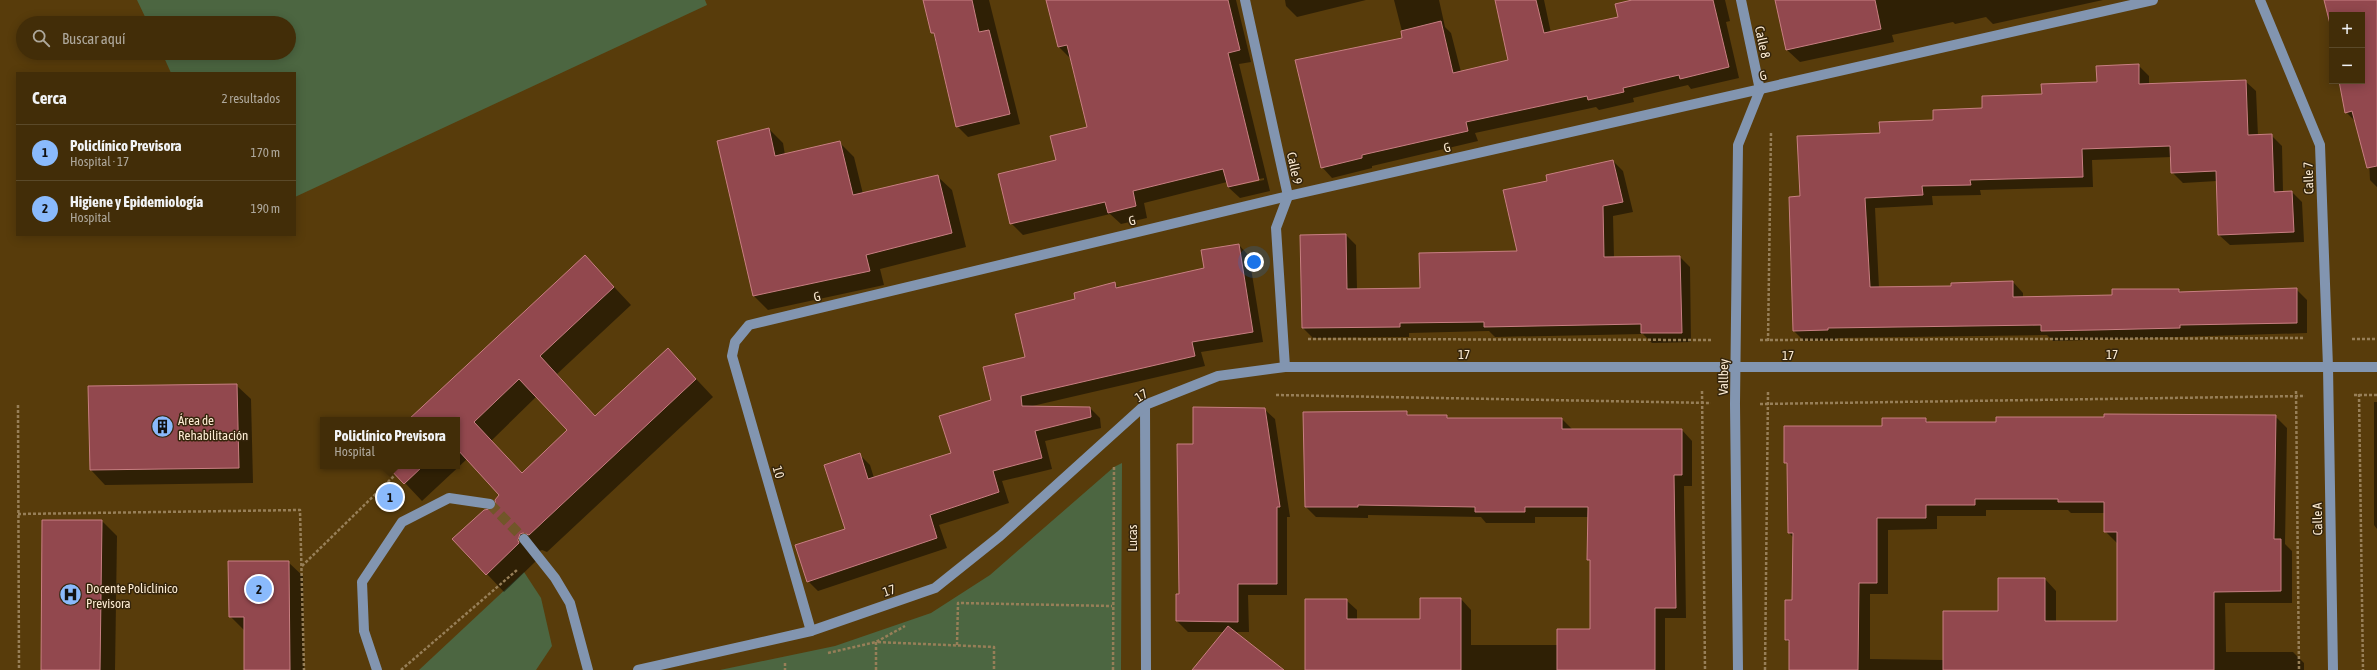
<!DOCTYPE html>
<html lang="es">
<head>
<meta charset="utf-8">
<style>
  :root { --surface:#422d08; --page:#4c3916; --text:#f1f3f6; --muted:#aea89c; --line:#5a4929; --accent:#8abafc }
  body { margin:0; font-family:"Asap Condensed",sans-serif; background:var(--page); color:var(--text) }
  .controls { position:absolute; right:12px; top:12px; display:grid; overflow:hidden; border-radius:0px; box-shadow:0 2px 10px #0003 }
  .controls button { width:36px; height:36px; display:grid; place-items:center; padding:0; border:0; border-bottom:1px solid var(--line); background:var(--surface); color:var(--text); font:20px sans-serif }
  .you { position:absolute; left:1254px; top:262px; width:14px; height:14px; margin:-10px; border:3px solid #fff; border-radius:50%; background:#1a73e8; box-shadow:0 0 0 6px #1a73e833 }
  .badge { display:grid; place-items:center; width:26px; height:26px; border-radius:50%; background:var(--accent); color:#111; font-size:13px; font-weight:700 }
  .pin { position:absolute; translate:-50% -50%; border:2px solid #fff; box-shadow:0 1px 4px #0006 }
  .popup { position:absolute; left:320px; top:417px; width:140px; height:52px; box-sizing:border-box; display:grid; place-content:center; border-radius:0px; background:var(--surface); filter:drop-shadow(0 1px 3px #0005); font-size:13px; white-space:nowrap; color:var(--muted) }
  .popup b { font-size:15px; color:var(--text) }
  .popup::after { content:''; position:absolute; left:50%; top:100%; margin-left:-8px; border:8px solid transparent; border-top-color:var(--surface) }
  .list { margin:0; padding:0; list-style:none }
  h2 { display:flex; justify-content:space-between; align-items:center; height:52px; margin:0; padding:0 16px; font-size:17px }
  h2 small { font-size:13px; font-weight:400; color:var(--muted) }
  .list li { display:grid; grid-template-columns:26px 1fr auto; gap:12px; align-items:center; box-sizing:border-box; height:56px; padding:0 16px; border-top:1px solid var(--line) }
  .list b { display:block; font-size:15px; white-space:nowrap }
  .list p { margin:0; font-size:13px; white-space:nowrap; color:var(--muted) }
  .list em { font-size:13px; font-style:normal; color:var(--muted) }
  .icon { flex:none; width:22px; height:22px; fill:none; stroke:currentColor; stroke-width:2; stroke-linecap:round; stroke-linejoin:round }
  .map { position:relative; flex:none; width:2377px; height:670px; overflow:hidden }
  .search { position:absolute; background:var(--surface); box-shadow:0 2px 10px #0003; left:16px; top:16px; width:280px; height:44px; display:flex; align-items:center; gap:10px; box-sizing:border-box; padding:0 14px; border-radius:22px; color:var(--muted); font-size:15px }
  .panel { position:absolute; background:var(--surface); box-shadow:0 2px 10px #0003; left:16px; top:72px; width:280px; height:164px; border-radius:0px }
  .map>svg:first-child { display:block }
  .green { fill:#4c6641 }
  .shadow { fill:#0007; fill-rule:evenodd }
  .building { fill:#92484e; stroke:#c87f82; fill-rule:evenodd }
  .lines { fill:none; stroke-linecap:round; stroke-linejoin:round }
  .minor-tunnel { stroke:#715629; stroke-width:10; stroke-dasharray:10 5; stroke-linecap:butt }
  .path { stroke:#977f58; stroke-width:2.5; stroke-dasharray:3 2; stroke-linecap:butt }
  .minor { stroke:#8295b0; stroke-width:10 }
  .labels { text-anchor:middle; stroke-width:3; stroke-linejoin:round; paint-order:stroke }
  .street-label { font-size:13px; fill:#fdecd4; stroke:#35250c }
  .poi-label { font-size:13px; fill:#fdecd4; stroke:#35250c; text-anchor:start }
</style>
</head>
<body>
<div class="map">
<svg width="2377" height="670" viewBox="0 0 2377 670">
  <rect width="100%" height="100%" fill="#583c0b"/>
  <g class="green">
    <path d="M137,0h568l2,5 -412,192v-124h-124l-9,-20h127v-30h-141z"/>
    <path d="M1122,463l-1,207h-401l115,-24 96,-33 59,-38 124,-108z"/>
    <path d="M524,572l17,26 11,48 -16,24h-117z"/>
  </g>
  <g class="shadow">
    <path d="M925,0h64l31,124 -52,13 -11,-11z"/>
    <path d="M1047,0h189l15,62 -12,2 31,127 -30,7 -12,-11 -1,-5 -83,21 3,15 -26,6 -11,-10 -87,21 -12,-12 46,-63 31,-33 -18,-69 -11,-11zM1264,178v2l-29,6v-2z"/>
    <path d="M1285,0h81l-69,17 -11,-11z"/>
    <path d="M1394,0h45l6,27 6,6 10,39 48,-11 -13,-61h48l7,33 68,-15 18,-18h88l5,21 -4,1 13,56 -48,11 -3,-4 -55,13 1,4 -35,8 -3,-3 -121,26 3,8 -106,25v2l-40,10 -10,-11 -26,-106 108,-22z"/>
    <path d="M1776,0h327l-110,24 -7,-7 -31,7 -2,-2 -61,13 2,7 -94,20 -13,-12z"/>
    <path d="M2325,0h52v187l-7,-7 -3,-59 -10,2 -11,-11 -6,-31h22v-66h-30v13z"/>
    <path d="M2138,65l11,11v8l96,-3 11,10 2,45 13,-1 11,11 1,46h9l10,10 2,40 -74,3 -11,-10 -2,-54 -34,2 -11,-11v-15l-80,3 1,27 -113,3 1,5 -49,1 1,9 -58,3 4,80 73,-1 61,-5 10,11v5l90,-2 66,-6 3,3 114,-4 11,11v33l-254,8 -6,-6 -209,3v2l-34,1 -10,-10 7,-134 80,-63 217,-51z"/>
    <path d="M769,129l14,14 2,12 55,-12 14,14 9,37 74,-18 15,14 14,57 -86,22 4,16 -116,25 -14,-14z"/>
    <path d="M1613,161l10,10 10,41 -20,4 1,42 66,-1 10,10 1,75 -39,1 -9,-9 -148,3 -6,-6 -80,2v4l-96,1 -10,-10 43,-93 10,10 1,44h64l97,-37 30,-71z"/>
    <path d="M1239,245l10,11 14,86 -62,10 4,14 -177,41 62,1 10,10 1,10 -56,13 7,28 -50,12 7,22 -70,22 8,23 -129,43 -10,-10 38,-51 13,-76 11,11 4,13 78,-25 75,-96 50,-57 37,-17 6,6 85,-20z"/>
    <path d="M585,256l46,49 -74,69 39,43 72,-68 45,48 -166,155 -5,-2 -5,2 -1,9 -32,31 -17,-18 9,-65 5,-14 -34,-36 -45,42 -33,-35h68v-46h-48zM537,396l32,34 -46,44 -32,-33z"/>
    <path d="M236,385l15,14 2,84 -148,2 -14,-15 -2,-83z"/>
    <path d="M2374,402h3v127l-3,-4z"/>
    <path d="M1264,409l11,10 15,98h-3v78h-39l1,37h-15l38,38h-79l31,-38h-36l-11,-11v-26h3l14,-150z"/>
    <path d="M1406,412l4,4h36l4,3h112l11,11h109l10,11v45h-8l2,132h-21v52h-359l40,-70 11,10v10h64l40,-21 10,11v35h87l33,-15v-68l-3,-3 1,-42h-54v6h-49l-5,-6 -113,-2v3l-52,-1 -10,-10z"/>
    <path d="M2275,416l12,12 -2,116 7,7v52h-67l1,49h67l11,11v7h-514v-27l-4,-3 7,-39 1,-63 -5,-5 -1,-68 -3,-3 98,-35 42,-8 5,4h67zM1986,510h82l3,3h34v18l12,12 1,79h-62v-31l-11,-12 -46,33 -55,48 -74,-1v-65h18v-64l49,-1v-13h49z"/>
    <path d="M43,521h59l15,15 -2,134h-73z"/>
    <path d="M288,562l15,14 1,94h-59v-39l-15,-15z"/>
  </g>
  <g class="building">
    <path d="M923,0h49l7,32 10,-2 21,84 -54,13 -22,-94h-3z"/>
    <path d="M1046,0h182l12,50 -12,3 31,127 -31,7 -5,-18 -90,22 3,15 -28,7 -3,-11 -95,22 -12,-50 58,-14 -6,-24 37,-9 -20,-82 -9,2z"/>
    <path d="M1495,0h41l8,33 74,-16 -3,-13 17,-4h81l16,67 -49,12 -1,-4 -56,13 1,4 -36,8 -1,-4 -121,26 2,9 -106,24v3l-41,10 -26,-108 107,-22 -1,-7 40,-10 12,52 55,-13z"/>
    <path d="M1775,0h100l6,29 -95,21z"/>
    <path d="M2324,0h53v166l-10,2 -15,-57 -7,2 -6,-32h23v-66h-30v17z"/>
    <path d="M2139,64v20l107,-4 2,55 24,-1 2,58 18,-1 2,41 -76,3 -2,-64 -45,2 -1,-27 -88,3 1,28 -113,3 1,5 -49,1 1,9 -58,3 5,89 81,-1v-3l62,-2v16l99,-2v-6h67v3l118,-4v35l-117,2v3l-85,2 -54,1v-6l-213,3v2l-35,1 -4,-134 11,-1 -3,-60 83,-3 -1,-11 54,-2v-10l49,-2v-12l60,-2 -1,-10 56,-2 -1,-16z"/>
    <path d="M769,128l6,28 65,-15 13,54 85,-20 14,58 -86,22 4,16 -117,25 -36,-155z"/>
    <path d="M1613,160l10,42 -20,4 1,51 76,-1 2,77h-41v-9l-157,3v-5l-84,1v4l-98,1 -2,-93 46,-1 1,55 73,-1 -1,-35 98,-2 -14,-61 44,-9 -1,-6z"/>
    <path d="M1239,244l14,88 -61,10 3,14 -174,40 1,10 68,1 1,10 -56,14 7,27 -49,13 6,21 -69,23 7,23 -130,44 -12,-37 50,-16 -21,-64 36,-12 8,26 83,-26 -12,-37 52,-16 -8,-33 42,-10 -10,-43 60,-15 -1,-6 41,-11 1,6 88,-20 -3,-18z"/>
    <path d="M585,255l29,32 -74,69 55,60 73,-68 28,31 -167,156 -6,-2 -3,1 -2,6 1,3 -33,32 -34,-36 32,-29 11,-2 1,-3 -1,-5 4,-5 -42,-46v-29h-49zM519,379l48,51 -45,43 -48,-51z"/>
    <path d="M237,384l2,84 -149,2 -2,-84z"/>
    <path d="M1193,407l72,1 15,99h-3v77h-39v38l-62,-1v-27h3l-2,-150h16z"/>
    <path d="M1407,411v4h40v3h115v11h120v46h-8l2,133h-21v62h-98v-41h33v-69h-3l1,-53h-63v5h-50v-5l-117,-2v2h-53l-2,-95z"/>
    <path d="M2104,414l172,1 -2,124h7v52l-67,1v78h-271v-59h55v-33h47v43h72v-89h-13v-30h-46v-3h-83v6h-49v13h-49v65h-18l-1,87h-69v-30h-4v-40h7l1,-67h-5l-1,-70h-3v-37h98v-8h44v4h70v-5h108z"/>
    <path d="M387,466h36l-19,18z"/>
    <path d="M42,520h60l-2,150h-59z"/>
    <path d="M228,561h61l1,109h-46v-53h-15z"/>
    <path d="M1420,598h41v72h-156v-71h42v20h73z"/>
    <path d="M1228,626l56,44h-92z"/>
  </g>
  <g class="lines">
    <path class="minor-tunnel" d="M490,504l34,35"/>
    <g class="path">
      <path d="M1308,339l405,1"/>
      <path d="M2352,339h25"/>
      <path d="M1760,340l543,-2"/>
      <path d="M1768,341l3,-209"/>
      <path d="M1702,391l3,279"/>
      <path d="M2296,391l3,279"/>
      <path d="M2359,394l4,276"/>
      <path d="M1276,395l435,8"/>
      <path d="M2354,395h23"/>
      <path d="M1760,404l545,-8"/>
      <path d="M18,405l1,265"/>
      <path d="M18,514l282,-4 4,160"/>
      <path d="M302,566l92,-90"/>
      <path d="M957,645l1,-42 154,3"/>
      <path d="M828,653l48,-11 29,-16"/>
      <path d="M785,663v7"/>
      <path d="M401,670l116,-100"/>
      <path d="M876,670v-28l118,5v23"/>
      <path d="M1113,670l1,-203"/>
      <path d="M1765,670l3,-278"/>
    </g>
    <g class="minor">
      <path d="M1245,0l43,196 -12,32 9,139"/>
      <path d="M1741,0l19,90"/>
      <path d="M2260,0l60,145 8,222 5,303"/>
      <path d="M1145,405l1,265"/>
      <path d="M524,539l31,39 15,25 18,67"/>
      <path d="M811,631l-79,-275 3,-14 14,-17 539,-129 865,-196"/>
      <path d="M377,670l-13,-39 -2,-49 40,-60 47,-24 41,6"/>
      <path d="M638,670l173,-39 124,-43 65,-52 145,-131 73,-29 67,-9h1092"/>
      <path d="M1738,670l-3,-266 3,-259 22,-55"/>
    </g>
  </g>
  <defs>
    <symbol id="building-disc" viewBox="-11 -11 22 22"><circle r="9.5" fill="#8abafc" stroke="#35250c"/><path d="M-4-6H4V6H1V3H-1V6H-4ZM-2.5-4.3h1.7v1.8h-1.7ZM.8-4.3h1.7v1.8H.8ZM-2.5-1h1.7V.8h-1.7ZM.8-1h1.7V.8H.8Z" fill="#111"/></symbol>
    <symbol id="hospital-disc" viewBox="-11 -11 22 22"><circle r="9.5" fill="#8abafc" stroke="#35250c"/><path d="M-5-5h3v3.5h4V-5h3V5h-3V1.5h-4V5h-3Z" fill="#111"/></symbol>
  </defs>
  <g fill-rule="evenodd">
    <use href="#building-disc" x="150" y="414" width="25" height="25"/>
    <use href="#hospital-disc" x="58" y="582" width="25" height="25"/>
  </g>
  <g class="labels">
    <g class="street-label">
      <text transform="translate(1763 42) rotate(78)" y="5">Calle 8</text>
      <text transform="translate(1763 75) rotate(-13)" y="5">G</text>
      <text transform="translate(1447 147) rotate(-13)" y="5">G</text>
      <text transform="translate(1295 168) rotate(78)" y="5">Calle 9</text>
      <text transform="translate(2308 178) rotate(-92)" y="5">Calle 7</text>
      <text transform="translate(1132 220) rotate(-13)" y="5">G</text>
      <text transform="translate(817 296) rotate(-13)" y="5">G</text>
      <text x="1464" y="359">17</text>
      <text x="2112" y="359">17</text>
      <text x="1788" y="360">17</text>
      <text transform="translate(1723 377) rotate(-89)" y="5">Vallbey</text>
      <text transform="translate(1141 395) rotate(-32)" y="5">17</text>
      <text transform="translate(779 472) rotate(74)" y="5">10</text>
      <text transform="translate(2317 519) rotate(-91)" y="5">Calle A</text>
      <text transform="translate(1132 538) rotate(-90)" y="5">Lucas</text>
      <text transform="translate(889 590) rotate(-19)" y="5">17</text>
    </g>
    <g class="poi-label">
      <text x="178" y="425">Área de<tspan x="178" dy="15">Rehabilitación</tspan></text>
      <text x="86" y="593">Docente Policlínico<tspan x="86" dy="15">Previsora</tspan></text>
    </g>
  </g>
</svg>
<div class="controls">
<button>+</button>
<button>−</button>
</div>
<div class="you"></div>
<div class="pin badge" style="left:390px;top:497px">1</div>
<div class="popup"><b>Policlínico Previsora</b>Hospital</div>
<div class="pin badge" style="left:259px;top:589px">2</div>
<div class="search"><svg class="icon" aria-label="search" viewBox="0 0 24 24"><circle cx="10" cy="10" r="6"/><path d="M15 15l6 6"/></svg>Buscar aquí</div>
<section class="panel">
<h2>Cerca<small>2 resultados</small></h2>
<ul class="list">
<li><span class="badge">1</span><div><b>Policlínico Previsora</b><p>Hospital · 17</p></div><em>170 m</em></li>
<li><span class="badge">2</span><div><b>Higiene y Epidemiología</b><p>Hospital</p></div><em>190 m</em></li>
</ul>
</section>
</div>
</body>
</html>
